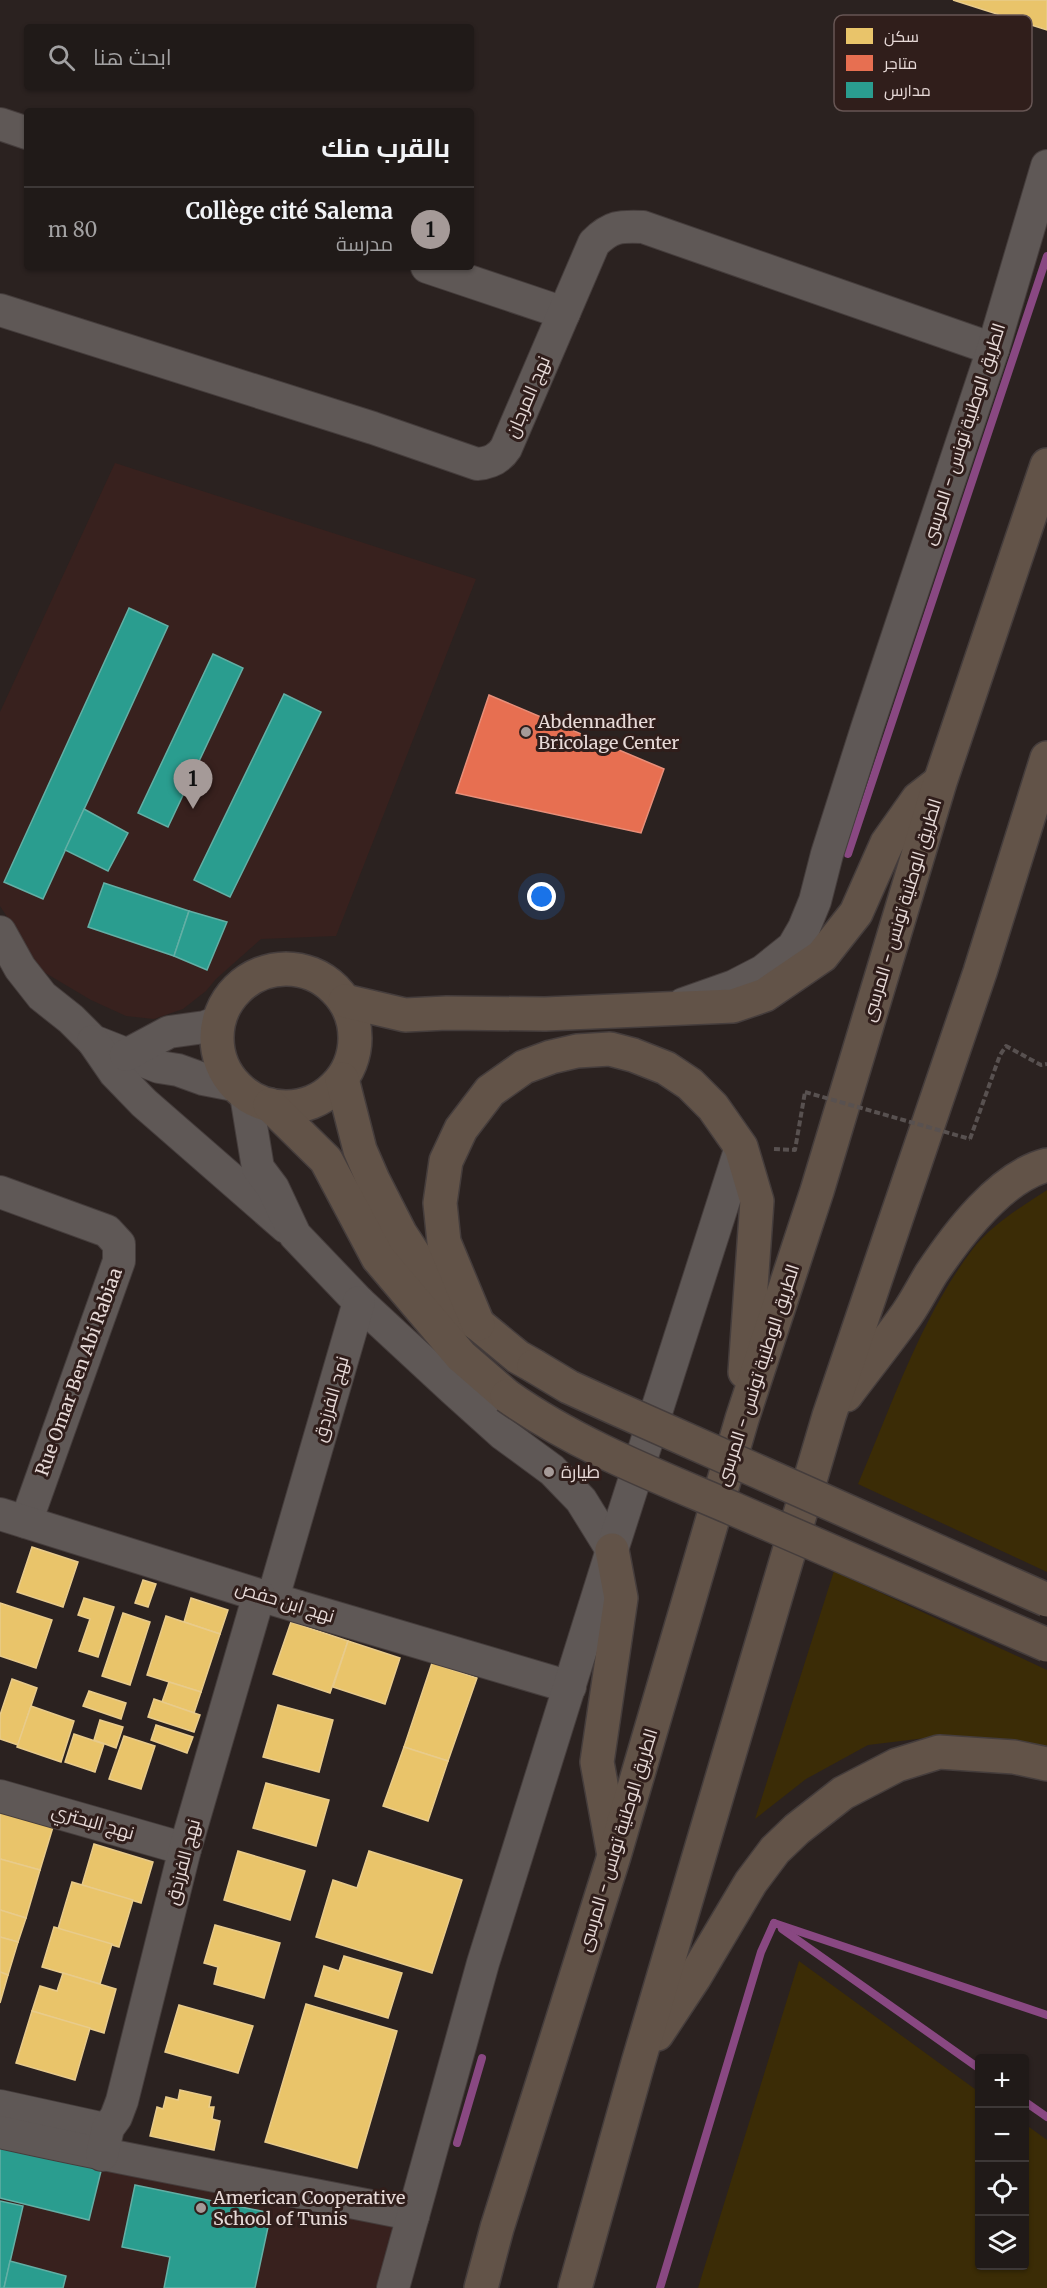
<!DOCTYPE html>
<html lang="ar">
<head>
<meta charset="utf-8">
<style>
  :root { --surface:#201a18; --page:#282321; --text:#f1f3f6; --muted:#a2a1a2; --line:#3d3837; --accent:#a59a98 }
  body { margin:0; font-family:Merriweather,Cairo,serif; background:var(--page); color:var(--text); direction:rtl }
  .controls { position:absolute; right:18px; bottom:18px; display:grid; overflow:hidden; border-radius:6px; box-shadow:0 2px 4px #0004 }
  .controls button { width:54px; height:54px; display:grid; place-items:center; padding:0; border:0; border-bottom:2px solid var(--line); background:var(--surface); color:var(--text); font:30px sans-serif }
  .you { position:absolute; left:542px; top:897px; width:21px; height:21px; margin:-15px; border:4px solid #fff; border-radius:50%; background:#1a73e8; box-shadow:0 0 0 9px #1a73e833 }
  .badge { display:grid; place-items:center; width:39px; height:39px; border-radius:50%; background:var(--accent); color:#111; font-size:20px; font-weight:700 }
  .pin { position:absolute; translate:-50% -50px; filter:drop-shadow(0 2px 3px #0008) }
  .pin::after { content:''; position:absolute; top:32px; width:21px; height:18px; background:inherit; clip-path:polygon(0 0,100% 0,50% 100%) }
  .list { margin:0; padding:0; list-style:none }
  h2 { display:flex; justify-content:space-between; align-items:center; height:78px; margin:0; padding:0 24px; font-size:26px }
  h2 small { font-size:20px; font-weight:400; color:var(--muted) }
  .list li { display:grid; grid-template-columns:39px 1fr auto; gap:18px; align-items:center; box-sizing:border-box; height:84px; padding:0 24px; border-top:2px solid var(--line) }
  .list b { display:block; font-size:22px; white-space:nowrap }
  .list p { margin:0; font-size:20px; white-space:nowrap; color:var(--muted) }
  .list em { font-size:20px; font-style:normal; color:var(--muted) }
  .icon { flex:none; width:33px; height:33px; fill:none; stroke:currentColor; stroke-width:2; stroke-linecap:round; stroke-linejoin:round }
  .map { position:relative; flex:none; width:1047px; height:2288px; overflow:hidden; direction:ltr }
  .search { position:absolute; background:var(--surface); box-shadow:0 2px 4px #0004; left:24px; top:24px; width:450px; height:66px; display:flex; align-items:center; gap:15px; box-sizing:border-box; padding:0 21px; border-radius:6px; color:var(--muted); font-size:22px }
  .panel { position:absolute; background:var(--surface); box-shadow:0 2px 4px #0004; left:24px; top:108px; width:450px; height:162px; border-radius:6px; direction:rtl }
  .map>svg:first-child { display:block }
  .built { fill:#38211e }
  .green { fill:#3b2c06 }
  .homes { fill:#e9c46a; stroke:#e8cb8b; stroke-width:1.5 }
  .shops { fill:#e76f51; stroke:#e78f7a; stroke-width:1.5 }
  .schools { fill:#2a9d8f; stroke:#63afa5; stroke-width:1.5 }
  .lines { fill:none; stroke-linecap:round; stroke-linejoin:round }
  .stream { stroke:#894882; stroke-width:8 }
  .minor-casing { stroke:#453d3c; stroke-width:34 }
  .highway-casing { stroke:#453d3c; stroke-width:36 }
  .path { stroke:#585150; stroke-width:4; stroke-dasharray:6 3; stroke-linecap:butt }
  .minor { stroke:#5f5856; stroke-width:32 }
  .highway { stroke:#625348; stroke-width:33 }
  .highway-bridge-casing { stroke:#453d3c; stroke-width:36; stroke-linecap:butt }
  .path-bridge { stroke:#585150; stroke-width:4; stroke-dasharray:6 3; stroke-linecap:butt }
  .highway-bridge { stroke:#625348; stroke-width:33 }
  .poi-dot { fill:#a59a98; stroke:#301e1b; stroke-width:2 }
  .labels { text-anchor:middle; stroke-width:6; stroke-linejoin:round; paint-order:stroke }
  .street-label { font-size:18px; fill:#e7dad8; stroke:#301e1b }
  .poi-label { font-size:18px; fill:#e7dad8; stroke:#301e1b; text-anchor:start }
  .key { fill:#301e1b; stroke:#675654; stroke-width:1.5 }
  .key-label { font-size:16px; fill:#e7dad8 }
</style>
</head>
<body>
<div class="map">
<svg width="1047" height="2288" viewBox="0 0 1047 2288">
  <rect width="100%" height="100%" fill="#2b2220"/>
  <g class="built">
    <path d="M115,463l361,116 -140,357 -75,3 -45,40 -10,12 -23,18 -29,10 -28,-3 -35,-16 -49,-29 -42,-65v-194z"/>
    <path d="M0,2125l403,80 -20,83h-383z"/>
  </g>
  <g class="green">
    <path d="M1047,1190v382l-189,-88c34,-79 62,-165 114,-234 19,-25 49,-43 75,-60z"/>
    <path d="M834,1571l213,99v79l-105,-13 -74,9 -62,34 -51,40z"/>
    <path d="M799,1961l180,131 1,174h44l1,-142 22,16v148h-349z"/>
  </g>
  <g class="homes">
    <path d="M953,0h94v30z"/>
    <path d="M32,1547l46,15 -15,45 -46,-15z"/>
    <path d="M143,1580l13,4 -8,23 -13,-4z"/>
    <path d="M84,1598l30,9 -16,50 -19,-6 11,-32 -12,-4z"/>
    <path d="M191,1598l37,12 -8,24 -36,-12z"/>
    <path d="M0,1603l52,17 -16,48 -36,-12z"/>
    <path d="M123,1613l27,9 -20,63 -28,-9z"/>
    <path d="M166,1616l54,18 -19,58 -54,-17z"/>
    <path d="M291,1622l57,19 -18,52 -57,-19z"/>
    <path d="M348,1641l52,17 -15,46 -52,-17z"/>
    <path d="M432,1663l45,15 -29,83 -44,-14z"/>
    <path d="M12,1679l25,9 -19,57 -18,-6v-24z"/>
    <path d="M169,1682l32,10 -7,21 -32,-11z"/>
    <path d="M89,1691l37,12 -5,16 -38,-13z"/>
    <path d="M154,1699l46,16 -6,17 -46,-15z"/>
    <path d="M278,1705l55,15 -14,52 -56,-15z"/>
    <path d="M31,1706l43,15 -13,41 -44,-15z"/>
    <path d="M100,1720l23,7 -7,21 -22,-8z"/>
    <path d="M156,1725l37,12 -6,16 -36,-13z"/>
    <path d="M74,1734l30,10 -9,28 -30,-10z"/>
    <path d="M124,1736l31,10 -14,43 -32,-10z"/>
    <path d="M404,1747l44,14 -20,60 -45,-15z"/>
    <path d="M266,1783l63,17 -13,46 -63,-18z"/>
    <path d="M0,1811l53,16 -13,43 -40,-11z"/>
    <path d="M94,1844l59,18 -12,41 -59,-18z"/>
    <path d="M238,1851l67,20 -15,49 -66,-20z"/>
    <path d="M369,1851l93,29 -30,93 -116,-36 17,-57 24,8z"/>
    <path d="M0,1859l40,11 -14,48 -26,-8z"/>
    <path d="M72,1882l61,18 -14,47 -61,-18z"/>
    <path d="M0,1910l26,8 -8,24 -18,-5z"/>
    <path d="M215,1925l65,18 -16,55 -50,-14 4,-17 -14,-4z"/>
    <path d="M54,1927l58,17 -12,40 -58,-17z"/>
    <path d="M0,1937l18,5 -10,33 -8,-3z"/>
    <path d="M344,1956l58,17 -14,45 -73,-22 9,-30 15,5z"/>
    <path d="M0,1972l8,3 -8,28z"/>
    <path d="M63,1973l53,16 -12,44 -72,-22 8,-25 17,5z"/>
    <path d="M306,2004l91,27 -40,137 -92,-26z"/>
    <path d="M179,2005l74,21 -15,47 -73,-21z"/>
    <path d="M32,2011l58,17 -15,52 -59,-17z"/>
    <path d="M180,2090l31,7 -2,10h5l-2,12 8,2 -6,29 -64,-14 7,-29 6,2 3,-12 12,3z"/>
  </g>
  <path class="shops" d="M489,695l175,74 -23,64 -185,-40z"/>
  <g class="schools">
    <path d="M129,608l39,18 -125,273 -39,-17z"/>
    <path d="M213,654l30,14 -75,159 -30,-14z"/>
    <path d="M284,694l37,18 -91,185 -36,-17z"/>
    <path d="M84,809l44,24 -20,38 -43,-21z"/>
    <path d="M104,883l85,28 -15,45 -86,-29z"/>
    <path d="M189,911l38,11 -20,48 -33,-14z"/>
    <path d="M0,2142l102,25 -13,53 -89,-22z"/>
    <path d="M135,2185l136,28 -16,75h-91l6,-31 -48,-10z"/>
    <path d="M0,2201l23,5 -19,82h-4z"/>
    <path d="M10,2261l56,15 -3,12h-59z"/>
  </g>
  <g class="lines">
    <g class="stream">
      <path d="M848,854l199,-598"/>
      <path d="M774,1923l273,92"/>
      <path d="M782,1929l198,140"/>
      <path d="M1024,2101l23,16"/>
      <path d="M457,2143l25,-85"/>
      <path d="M660,2288l101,-336 13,-29"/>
    </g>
    <defs>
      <g id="minor">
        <path d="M0,124l27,9"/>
        <path d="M427,267l137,46"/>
        <path d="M0,310l373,118 104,36c13,-1 22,-5 29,-16l88,-205c17,-17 26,-17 49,-16l350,122"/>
        <path d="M0,932l20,36 22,28 29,23 22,22 66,26 19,3 25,9 31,6"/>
        <path d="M683,1004l51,-18 29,-15 30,-24 11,-19 11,-27 12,-47 40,-126 126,-379 54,-183"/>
        <path d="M93,1041l22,32 29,30 142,124"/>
        <path d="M126,1055l43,-23 36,-5 13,-5"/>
        <path d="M246,1095l12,73 15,20 22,47 64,67 95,88 49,44 49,36 29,30 31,50"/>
        <path d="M0,1192l107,39 12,13v17l-93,261"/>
        <path d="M0,1514l259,81 311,92"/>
        <path d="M273,1598l86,-296"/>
        <path d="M0,1796l185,53"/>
        <path d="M0,2106l100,22h8"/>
        <path d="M0,2132c133,30 268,53 401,80l12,4"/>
        <path d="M102,2155l6,-27 8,-11 6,-16 63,-252 74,-254"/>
        <path d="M393,2288l90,-325 129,-413 129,-403"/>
      </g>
      <g id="highway">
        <circle cx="286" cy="1038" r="69"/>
        <path d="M345,1001l60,14 42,-2 98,1 188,-8 32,-11 57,-39 34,-43 31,-70 31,-44 18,-14"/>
        <path d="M342,1079l18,71 13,30 27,53 32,49 23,29 23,13 40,33 16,9"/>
        <path d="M270,1105l56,55 52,98 83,98 46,40"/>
        <path d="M478,1324l-34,-82 -4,-39 6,-42 15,-32 29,-38 34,-24 27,-10 26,-6 33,-2 23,6 33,13 24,16 23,23 28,40 16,54 -12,171"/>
        <path d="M846,1395c20,-27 42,-54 61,-81 9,-13 16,-27 24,-40 26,-39 69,-97 116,-109"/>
        <path d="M612,1550l9,48 -24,164 16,88"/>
        <path d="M657,2034l37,-56 57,-96 24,-32 22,-21 46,-36 54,-28 42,-13 75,5 33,7"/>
        <path d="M481,2288l16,-60 117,-372 128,-437 75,-228 123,-409 107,-317"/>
        <path d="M575,2288l63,-225 191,-647 151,-444 67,-214"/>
      </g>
    </defs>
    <use href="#minor" class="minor-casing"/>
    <use href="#highway" class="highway-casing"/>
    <g class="path">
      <path d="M970,1139l30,-84 6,-9 35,19 6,-1"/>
      <path d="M774,1149l21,1 10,-58"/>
    </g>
    <use href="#minor" class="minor"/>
    <use href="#highway" class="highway"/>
    <defs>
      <g id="highway-bridge">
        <path d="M534,1366l35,21 44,20 434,193"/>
        <path d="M507,1396c69,49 150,80 227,113 104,45 209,91 313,136"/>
      </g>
    </defs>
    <use href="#highway-bridge" class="highway-bridge-casing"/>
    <path class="path-bridge" d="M805,1092l165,47"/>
    <use href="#highway-bridge" class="highway-bridge"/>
  </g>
  <g class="poi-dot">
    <circle cx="526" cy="732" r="6"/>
    <circle cx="549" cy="1472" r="6"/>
    <circle cx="201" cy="2208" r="6"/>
  </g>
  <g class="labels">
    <g class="street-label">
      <text transform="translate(528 397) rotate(-67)" y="6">نهج المرجان</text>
      <text transform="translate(964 434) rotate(-72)" y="6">الطريق الوطنية تونس - المرسى</text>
      <text transform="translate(902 910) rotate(-73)" y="6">الطريق الوطنية تونس - المرسى</text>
      <text transform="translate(79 1372) rotate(-70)" y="6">Rue Omar Ben Abi Rabiaa</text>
      <text transform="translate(758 1375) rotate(-72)" y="6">الطريق الوطنية تونس - المرسى</text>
      <text transform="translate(331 1399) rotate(-74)" y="6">نهج الفرزدق</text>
      <text transform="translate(285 1602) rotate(17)" y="6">نهج ابن حفص</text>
      <text transform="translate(93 1822) rotate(16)" y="6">نهج البحتري</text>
      <text transform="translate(618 1840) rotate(-73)" y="6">الطريق الوطنية تونس - المرسى</text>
      <text transform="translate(183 1862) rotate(-75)" y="6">نهج الفرزدق</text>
    </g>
    <g class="poi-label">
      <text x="538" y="728">Abdennadher<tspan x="538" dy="21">Bricolage Center</tspan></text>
      <text x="561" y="1478">طيارة</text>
      <text x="213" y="2204">American Cooperative<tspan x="213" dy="21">School of Tunis</tspan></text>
    </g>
  </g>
  <rect x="834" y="15" width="198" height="96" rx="9" class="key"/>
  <rect x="846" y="28" width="27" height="16" fill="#e9c46a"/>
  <rect x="846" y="55" width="27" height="16" fill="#e76f51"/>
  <rect x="846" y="82" width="27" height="16" fill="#2a9d8f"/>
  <g class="key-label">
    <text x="884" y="42">سكن</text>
    <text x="884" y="69">متاجر</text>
    <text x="884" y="96">مدارس</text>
  </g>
</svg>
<div class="controls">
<button>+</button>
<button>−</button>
<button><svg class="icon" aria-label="locate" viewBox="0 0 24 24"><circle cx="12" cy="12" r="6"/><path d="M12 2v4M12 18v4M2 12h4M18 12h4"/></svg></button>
<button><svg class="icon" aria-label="layers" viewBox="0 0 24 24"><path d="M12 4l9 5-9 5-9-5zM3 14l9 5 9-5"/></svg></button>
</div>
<div class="you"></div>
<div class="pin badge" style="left:193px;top:809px">1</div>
<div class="search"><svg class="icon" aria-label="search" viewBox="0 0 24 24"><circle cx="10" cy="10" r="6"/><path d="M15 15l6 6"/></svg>ابحث هنا</div>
<section class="panel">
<h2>بالقرب منك<small></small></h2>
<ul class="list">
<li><span class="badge">1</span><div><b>Collège cité Salema</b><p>مدرسة</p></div><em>80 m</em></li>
</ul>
</section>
</div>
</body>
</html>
